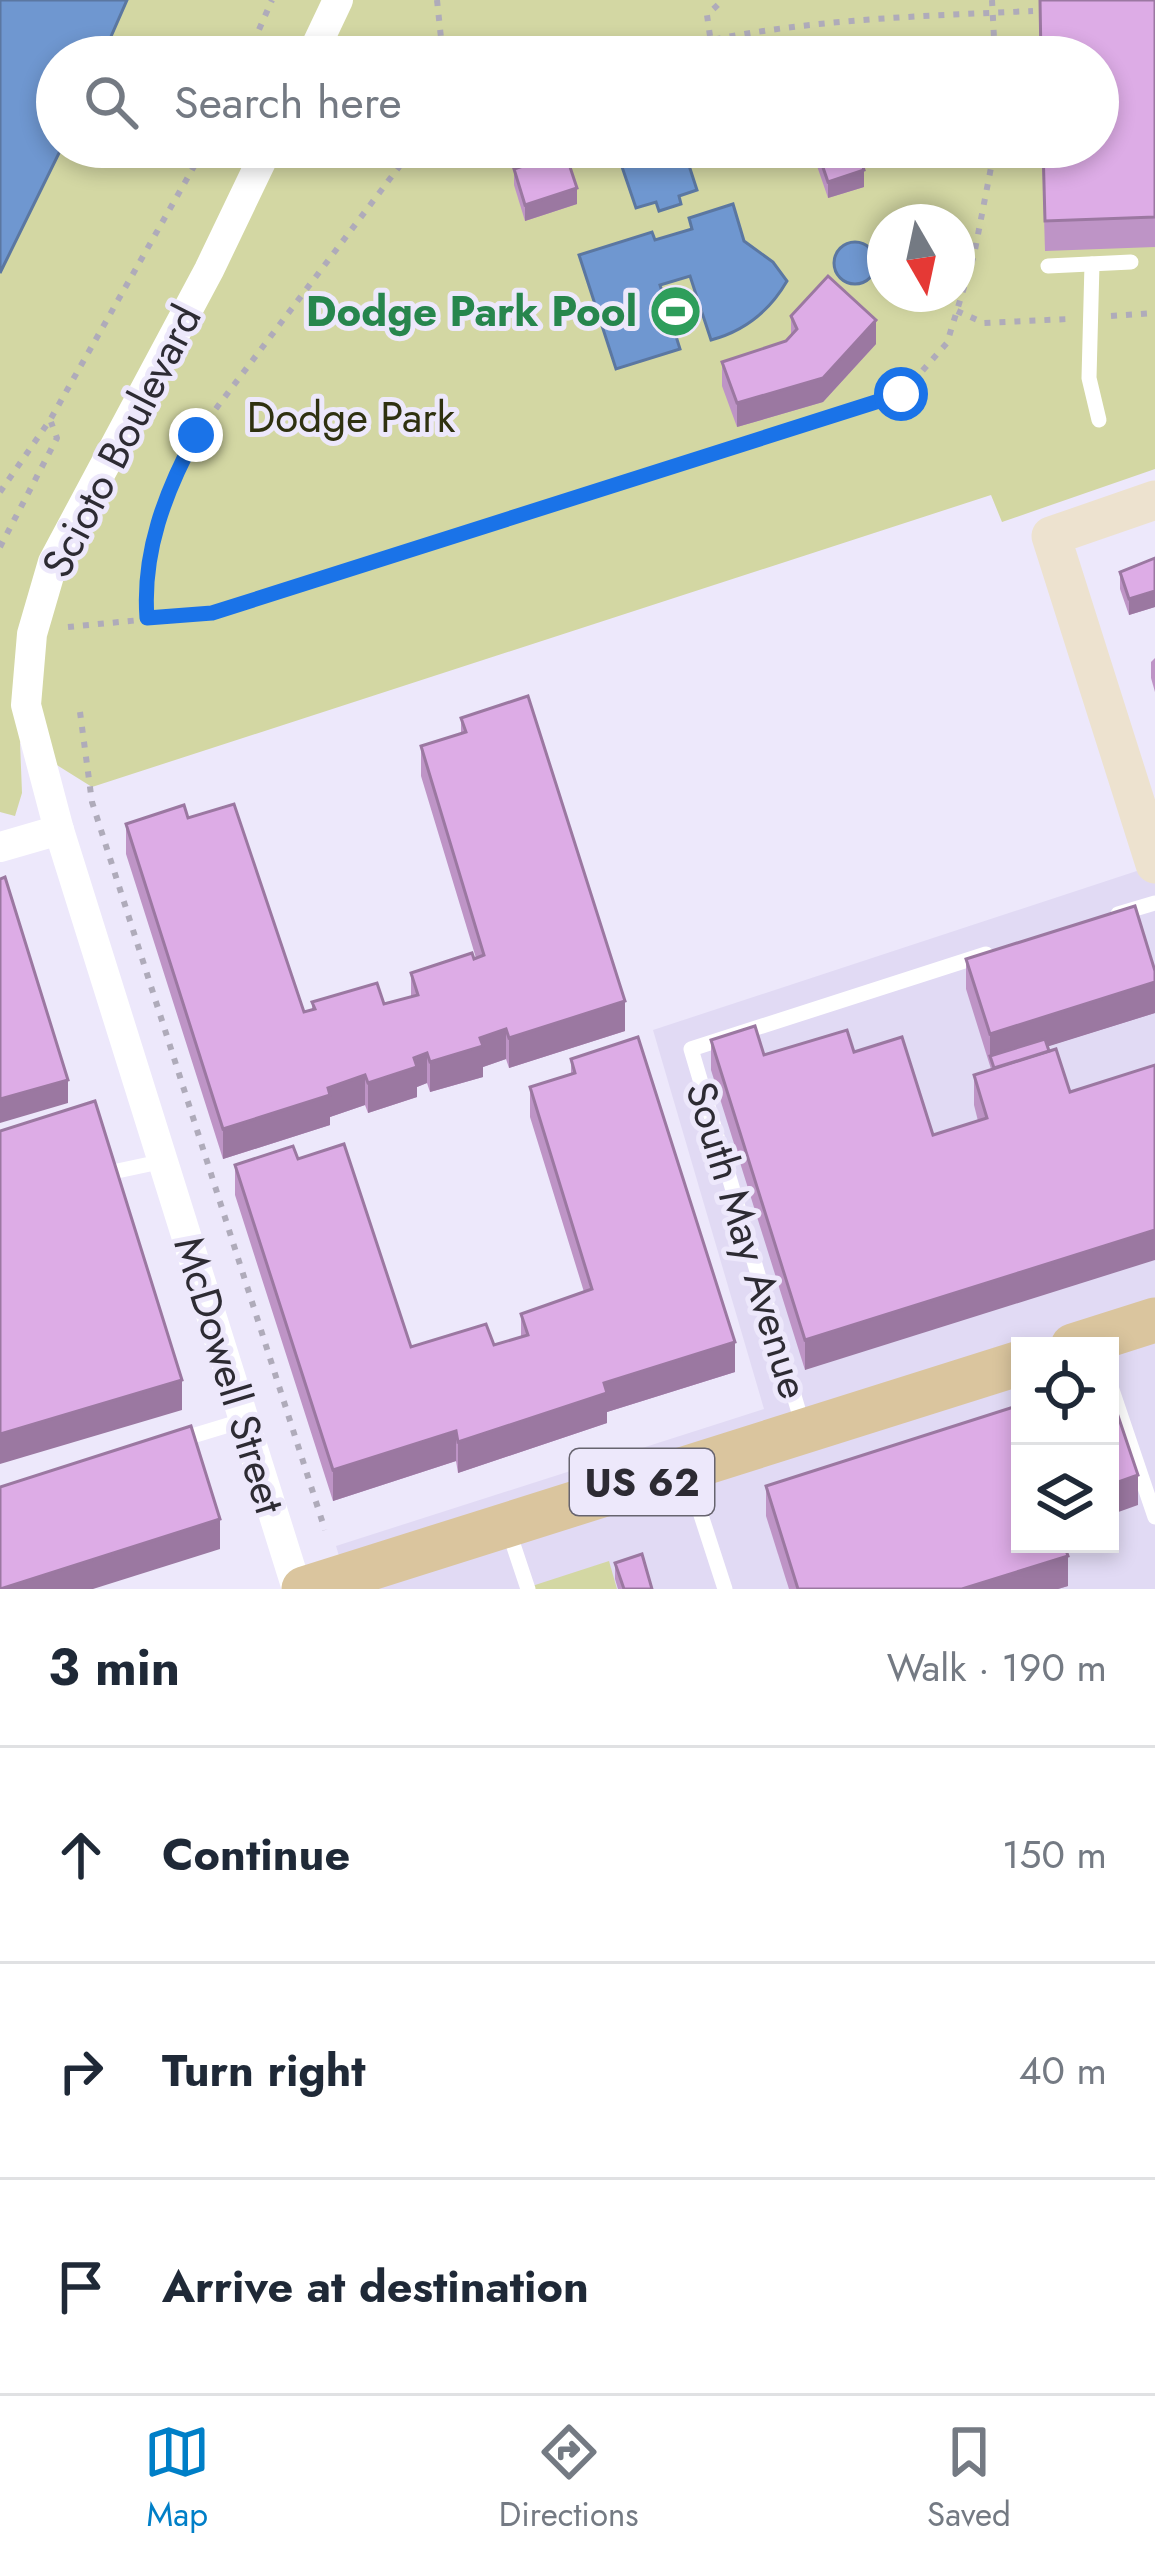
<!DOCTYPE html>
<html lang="en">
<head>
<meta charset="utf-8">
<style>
  :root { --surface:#fff; --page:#f2f2f3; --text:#1f2937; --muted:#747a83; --line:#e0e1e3; --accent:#007fc7 }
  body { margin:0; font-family:Jost,sans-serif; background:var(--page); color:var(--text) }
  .controls { position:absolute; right:36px; bottom:36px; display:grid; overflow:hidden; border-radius:0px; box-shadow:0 6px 18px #0003 }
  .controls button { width:108px; height:108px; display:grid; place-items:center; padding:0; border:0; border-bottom:3px solid var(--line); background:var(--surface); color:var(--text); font:60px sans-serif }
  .compass { position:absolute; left:867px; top:204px; width:108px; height:108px; border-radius:50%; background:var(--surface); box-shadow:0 6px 18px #0003; rotate:171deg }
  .stop { position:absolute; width:36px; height:36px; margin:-27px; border:9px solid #1a73e8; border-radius:50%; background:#fff }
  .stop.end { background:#1a73e8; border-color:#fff; box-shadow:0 3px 12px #0008 }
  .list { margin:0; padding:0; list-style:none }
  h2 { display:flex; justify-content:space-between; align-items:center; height:156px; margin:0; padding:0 48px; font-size:51px }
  h2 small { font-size:39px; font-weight:400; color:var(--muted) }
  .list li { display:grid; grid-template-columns:78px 1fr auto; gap:36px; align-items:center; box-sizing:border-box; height:216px; padding:0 48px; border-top:3px solid var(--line) }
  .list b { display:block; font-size:45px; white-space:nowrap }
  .list em { font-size:39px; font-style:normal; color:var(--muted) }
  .icon { flex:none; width:66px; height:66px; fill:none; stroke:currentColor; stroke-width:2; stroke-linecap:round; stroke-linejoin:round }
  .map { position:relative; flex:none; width:1155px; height:1589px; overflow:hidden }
  .search { position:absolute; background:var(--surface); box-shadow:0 6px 18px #0003; left:36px; right:36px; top:36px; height:132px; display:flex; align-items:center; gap:30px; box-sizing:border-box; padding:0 42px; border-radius:66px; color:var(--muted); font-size:45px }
  .sheet { height:804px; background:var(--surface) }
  nav { display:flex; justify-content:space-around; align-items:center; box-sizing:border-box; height:168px; border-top:3px solid var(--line); background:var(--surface); font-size:33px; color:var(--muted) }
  nav a { display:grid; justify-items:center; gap:6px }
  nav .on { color:var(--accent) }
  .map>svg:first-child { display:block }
  .built { fill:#e1daf4; fill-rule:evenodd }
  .green { fill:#d3d7a3; fill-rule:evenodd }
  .water { fill:#6f97d0; stroke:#5b77a1; stroke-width:3 }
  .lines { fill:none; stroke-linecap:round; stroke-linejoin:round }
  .path { stroke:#afabba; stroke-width:6; stroke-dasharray:6 9; stroke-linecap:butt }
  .lane { stroke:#fff; stroke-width:15 }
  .street { stroke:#fff; stroke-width:30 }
  .secondary { stroke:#ede2cf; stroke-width:39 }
  .primary { stroke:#dac59e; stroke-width:45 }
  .wall { fill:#be94c6 }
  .shaded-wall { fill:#9b78a1 }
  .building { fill:#ddace6; stroke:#9b78a1; stroke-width:3 }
  .route { stroke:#1a73e8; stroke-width:15 }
  .labels { text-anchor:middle; stroke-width:10; stroke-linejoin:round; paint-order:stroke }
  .shield { fill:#ede8fb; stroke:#67646f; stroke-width:3 }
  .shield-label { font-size:39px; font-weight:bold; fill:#2d2b33 }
  .leisure-label { font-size:42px; font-weight:bold; fill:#27864d; stroke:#ede8fb; text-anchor:end }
  .park-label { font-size:42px; fill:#2f3110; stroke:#ede8fb }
  .street-label { font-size:42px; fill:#2d2b33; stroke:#ede8fb }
</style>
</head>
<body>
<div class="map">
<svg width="1155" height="1589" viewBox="0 0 1155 1589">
  <rect width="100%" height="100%" fill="#ede8fb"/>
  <path class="built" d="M1155,865v724h-806l-13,-43 428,-137 -111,-379zM1020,1346h90v198h-90z"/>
  <g class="green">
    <path d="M127,0h1028v469l-153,53 -11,-27 -899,292 -72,-45 2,51 -7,23 -15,-4v-539l62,-126h1036v-90h-996zM885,222h72v72h-72z"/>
    <path d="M609,1561l8,28h-84l-1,-3z"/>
  </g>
  <g class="water">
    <path d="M0,0h127l-25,57h-45v90h5l-62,126z"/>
    <path d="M661,147h22l14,43 -18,6 2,8 -22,7 -3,-9 -20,6 -16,-47z"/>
    <path d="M733,204l11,37 29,21 14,19c-18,31 -42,50 -76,59l-21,-64 -30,9 20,64 -64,20 -37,-114 73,-23 3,8 37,-11 -3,-11z"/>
    <circle cx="855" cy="263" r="21"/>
  </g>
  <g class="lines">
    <g class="path">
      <path d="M437,0l6,57"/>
      <path d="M992,0l3,57"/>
      <path d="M710,36l-3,-21 16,-15"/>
      <path d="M247,57l25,-57"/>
      <path d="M642,57c127,-37 258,-40 391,-46"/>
      <path d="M957,311l27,12 84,-4"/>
      <path d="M1111,316l44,-3"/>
      <path d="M0,492l50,-72 155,-273"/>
      <path d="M0,547l57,-109 -6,-16"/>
      <path d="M147,618c-5,-65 18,-126 49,-183l218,-288"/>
      <path d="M68,627l144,-14 689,-218 46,-52 27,-88 21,-108"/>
      <path d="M80,712l12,90 233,728"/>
    </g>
    <g class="lane">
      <path d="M1092,264l-3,114 10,42"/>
      <path d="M1048,266l83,-4"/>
      <path d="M1118,914l37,-11"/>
      <path d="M108,1173l56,-12"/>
      <path d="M1110,1384l45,133"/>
      <path d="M803,1426l-112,-377 295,-95"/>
      <path d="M179,1440l66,-20"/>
      <path d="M687,1472l38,117"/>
      <path d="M509,1532l19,57"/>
    </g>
    <g class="street">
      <path d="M311,57l27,-57"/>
      <path d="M268,147l-59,123 -156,292 -21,72 -6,71 33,125 238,759"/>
      <path d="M0,847l59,-17"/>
    </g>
    <path class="secondary" d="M1155,500l-104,36 104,328"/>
    <g class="primary">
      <path d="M1073,1346l82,-26"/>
      <path d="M304,1589l716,-226"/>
    </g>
  </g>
  <g class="wall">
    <path d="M1155,0v247l-110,4 -3,-104z"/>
    <path d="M816,147l48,40 -36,11 -12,-35z"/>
    <path d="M514,169l63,35 -52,17 -11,-36z"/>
    <path d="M791,316l85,28 -53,58 -86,25 -15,-41v-24l64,-21 5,-5z"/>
    <path d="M1155,558v49l-26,8 -9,-26v-17z"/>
    <path d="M1155,658v34l-4,-14v-16z"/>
    <path d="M461,718l164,313 -116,37 -3,-9 -23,8v10l-53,15 -3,-9 -10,4v10l-49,16 -3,-8 -35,12v8l-107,34 -97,-305v-30l62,-6 116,194 8,-2v-8l72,2 27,-7v-24l65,-15 -55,-182v-30l40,-13z"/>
    <path d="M966,959l189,12v42l-107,33 -243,324 -94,-300v-30l53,15 90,-3 79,83 45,-14 -4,-16v-30l17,-6 -25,-80z"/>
    <path d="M571,1059l164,313 -128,40v11l-149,50 -2,-12 -123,40 -98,-306v-30l63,-6 113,188 83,-2 27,-8v-23l63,-22 -54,-175v-30l41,-13z"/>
    <path d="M766,1486l302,100 -10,3h-269l-23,-73z"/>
    <path d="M615,1563l37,26h-34l-3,-10z"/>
  </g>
  <g class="shaded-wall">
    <path d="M864,170v17l-36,11v-16z"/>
    <path d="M577,188v16l-52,17v-16z"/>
    <path d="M876,320v24l-53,58 -86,25v-24z"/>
    <path d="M1155,591v16l-26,8v-16z"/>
    <path d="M1155,982v31l-163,51 -2,-8v8v-30z"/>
    <path d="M625,1001v30l-116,37v-30z"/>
    <path d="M506,1029v30l-23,8v10l-53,15v-30l50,-24z"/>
    <path d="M427,1053v30l-10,4v10l-49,16v-30z"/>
    <path d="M365,1075v30l-35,12v8l-107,34v-30z"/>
    <path d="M68,1080v23l-68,20v-24z"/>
    <path d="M1155,1230v30l-350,110v-30z"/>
    <path d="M735,1342v30l-128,40v11l-149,50v-31l146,-59z"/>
    <path d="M182,1380v30l-182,54v-30z"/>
    <path d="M456,1431v30l-123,40v-31z"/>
    <path d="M1138,1475v30l-28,10v-30z"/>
    <path d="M220,1519v30l-127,40h-93z"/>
    <path d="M1068,1556v30l-10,3h-96z"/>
  </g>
  <g class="building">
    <path d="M1040,0h115v217l-110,4 -2,-74h55v-90h-57z"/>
    <path d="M816,147h41l7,23 -36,12z"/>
    <path d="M565,152l12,36 -52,17 -11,-36z"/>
    <path d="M828,276l48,44 -53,58 -86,25 -15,-41 64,-21 11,-12 -6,-13z"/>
    <path d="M1155,558v33l-26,8 -9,-27z"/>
    <path d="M528,696l97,305 -116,37 -3,-9 -26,9 3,8 -53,16 -3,-9 -13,5 3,9 -49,16 -3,-8 -37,13 2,7 -107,34 -97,-305 58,-19 4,13 46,-14 70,208 11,-3 -3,-7 65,-19 7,21 34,-9 -7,-22 61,-20 2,6 10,-4 -63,-209 45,-14 -5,-14z"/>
    <path d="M5,877l63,203 -68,19v-220z"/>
    <path d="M1135,906l20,65v11l-165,52 -24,-75z"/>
    <path d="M755,1026l9,29 83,-25 7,22 48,-15 31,98 54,-17 -13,-43 82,-26 14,43 85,-27v165l-350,110 -94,-300z"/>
    <path d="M638,1037l97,305 -131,41 3,10 -149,49 -2,-11 -123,39 -98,-305 58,-19 5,13 46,-15 67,203 75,-23 8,21 34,-10 -7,-21 71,-25 -62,-202 45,-14 -4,-14z"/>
    <path d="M1045,1039l4,12 -55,17 -4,-12z"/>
    <path d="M95,1101l87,279 -182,54v-303z"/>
    <path d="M1110,1392l28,83 -28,10z"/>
    <path d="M1020,1405v139h44l4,12 -106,33h-164l-32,-103z"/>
    <path d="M191,1426l29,93 -220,70v-102z"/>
    <path d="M642,1554l10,35h-28l-9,-26z"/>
  </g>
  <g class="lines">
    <path class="route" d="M196,435c-31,57 -54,118 -49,183l65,-5 689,-219"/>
  </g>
  <defs>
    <symbol id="stadium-disc" viewBox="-11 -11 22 22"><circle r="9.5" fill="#2e9e5b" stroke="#ede8fb"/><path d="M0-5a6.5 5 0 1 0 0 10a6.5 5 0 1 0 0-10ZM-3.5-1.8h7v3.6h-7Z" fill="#fff"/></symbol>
  </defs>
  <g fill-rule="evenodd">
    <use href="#stadium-disc" x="646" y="282" width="59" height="59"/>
  </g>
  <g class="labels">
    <rect class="shield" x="570" y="1449" width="144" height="66" rx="9"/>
    <g class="shield-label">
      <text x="642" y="1496">US 62</text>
    </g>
    <g class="leisure-label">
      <text x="637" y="326">Dodge Park Pool</text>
    </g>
    <g class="park-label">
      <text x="351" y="432">Dodge Park</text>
    </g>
    <g class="street-label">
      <text transform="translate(121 441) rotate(-63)" y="15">Scioto Boulevard</text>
      <text transform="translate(748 1240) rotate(73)" y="15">South May Avenue</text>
      <text transform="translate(230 1375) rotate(73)" y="15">McDowell Street</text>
    </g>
  </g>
</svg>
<div class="controls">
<button><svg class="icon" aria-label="locate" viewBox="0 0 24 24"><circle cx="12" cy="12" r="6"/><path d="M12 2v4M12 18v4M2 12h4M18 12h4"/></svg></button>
<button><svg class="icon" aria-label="layers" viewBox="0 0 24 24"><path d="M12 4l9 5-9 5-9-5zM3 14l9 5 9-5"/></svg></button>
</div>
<svg class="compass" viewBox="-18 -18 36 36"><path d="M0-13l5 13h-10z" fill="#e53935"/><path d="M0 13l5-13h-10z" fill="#747a83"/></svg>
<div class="stop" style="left:901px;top:394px"></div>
<div class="stop end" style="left:196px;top:435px"></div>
<div class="search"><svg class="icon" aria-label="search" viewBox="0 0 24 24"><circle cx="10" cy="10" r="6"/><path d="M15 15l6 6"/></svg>Search here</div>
</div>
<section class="sheet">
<h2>3 min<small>Walk · 190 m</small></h2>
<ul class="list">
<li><svg class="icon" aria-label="ahead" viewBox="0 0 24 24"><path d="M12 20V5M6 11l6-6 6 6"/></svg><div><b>Continue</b></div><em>150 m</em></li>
<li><svg class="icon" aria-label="right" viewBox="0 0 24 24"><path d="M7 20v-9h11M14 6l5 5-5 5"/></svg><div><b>Turn right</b></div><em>40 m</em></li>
<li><svg class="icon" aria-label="arrive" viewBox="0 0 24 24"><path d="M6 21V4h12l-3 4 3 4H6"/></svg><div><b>Arrive at destination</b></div></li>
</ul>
</section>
<nav>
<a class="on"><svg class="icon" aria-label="map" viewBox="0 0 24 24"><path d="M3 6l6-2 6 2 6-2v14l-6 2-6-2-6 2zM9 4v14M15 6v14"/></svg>Map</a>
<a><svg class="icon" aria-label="directions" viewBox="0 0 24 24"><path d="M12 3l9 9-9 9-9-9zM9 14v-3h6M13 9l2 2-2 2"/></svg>Directions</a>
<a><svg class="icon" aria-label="saved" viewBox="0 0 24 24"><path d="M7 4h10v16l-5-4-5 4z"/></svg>Saved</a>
</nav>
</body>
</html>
